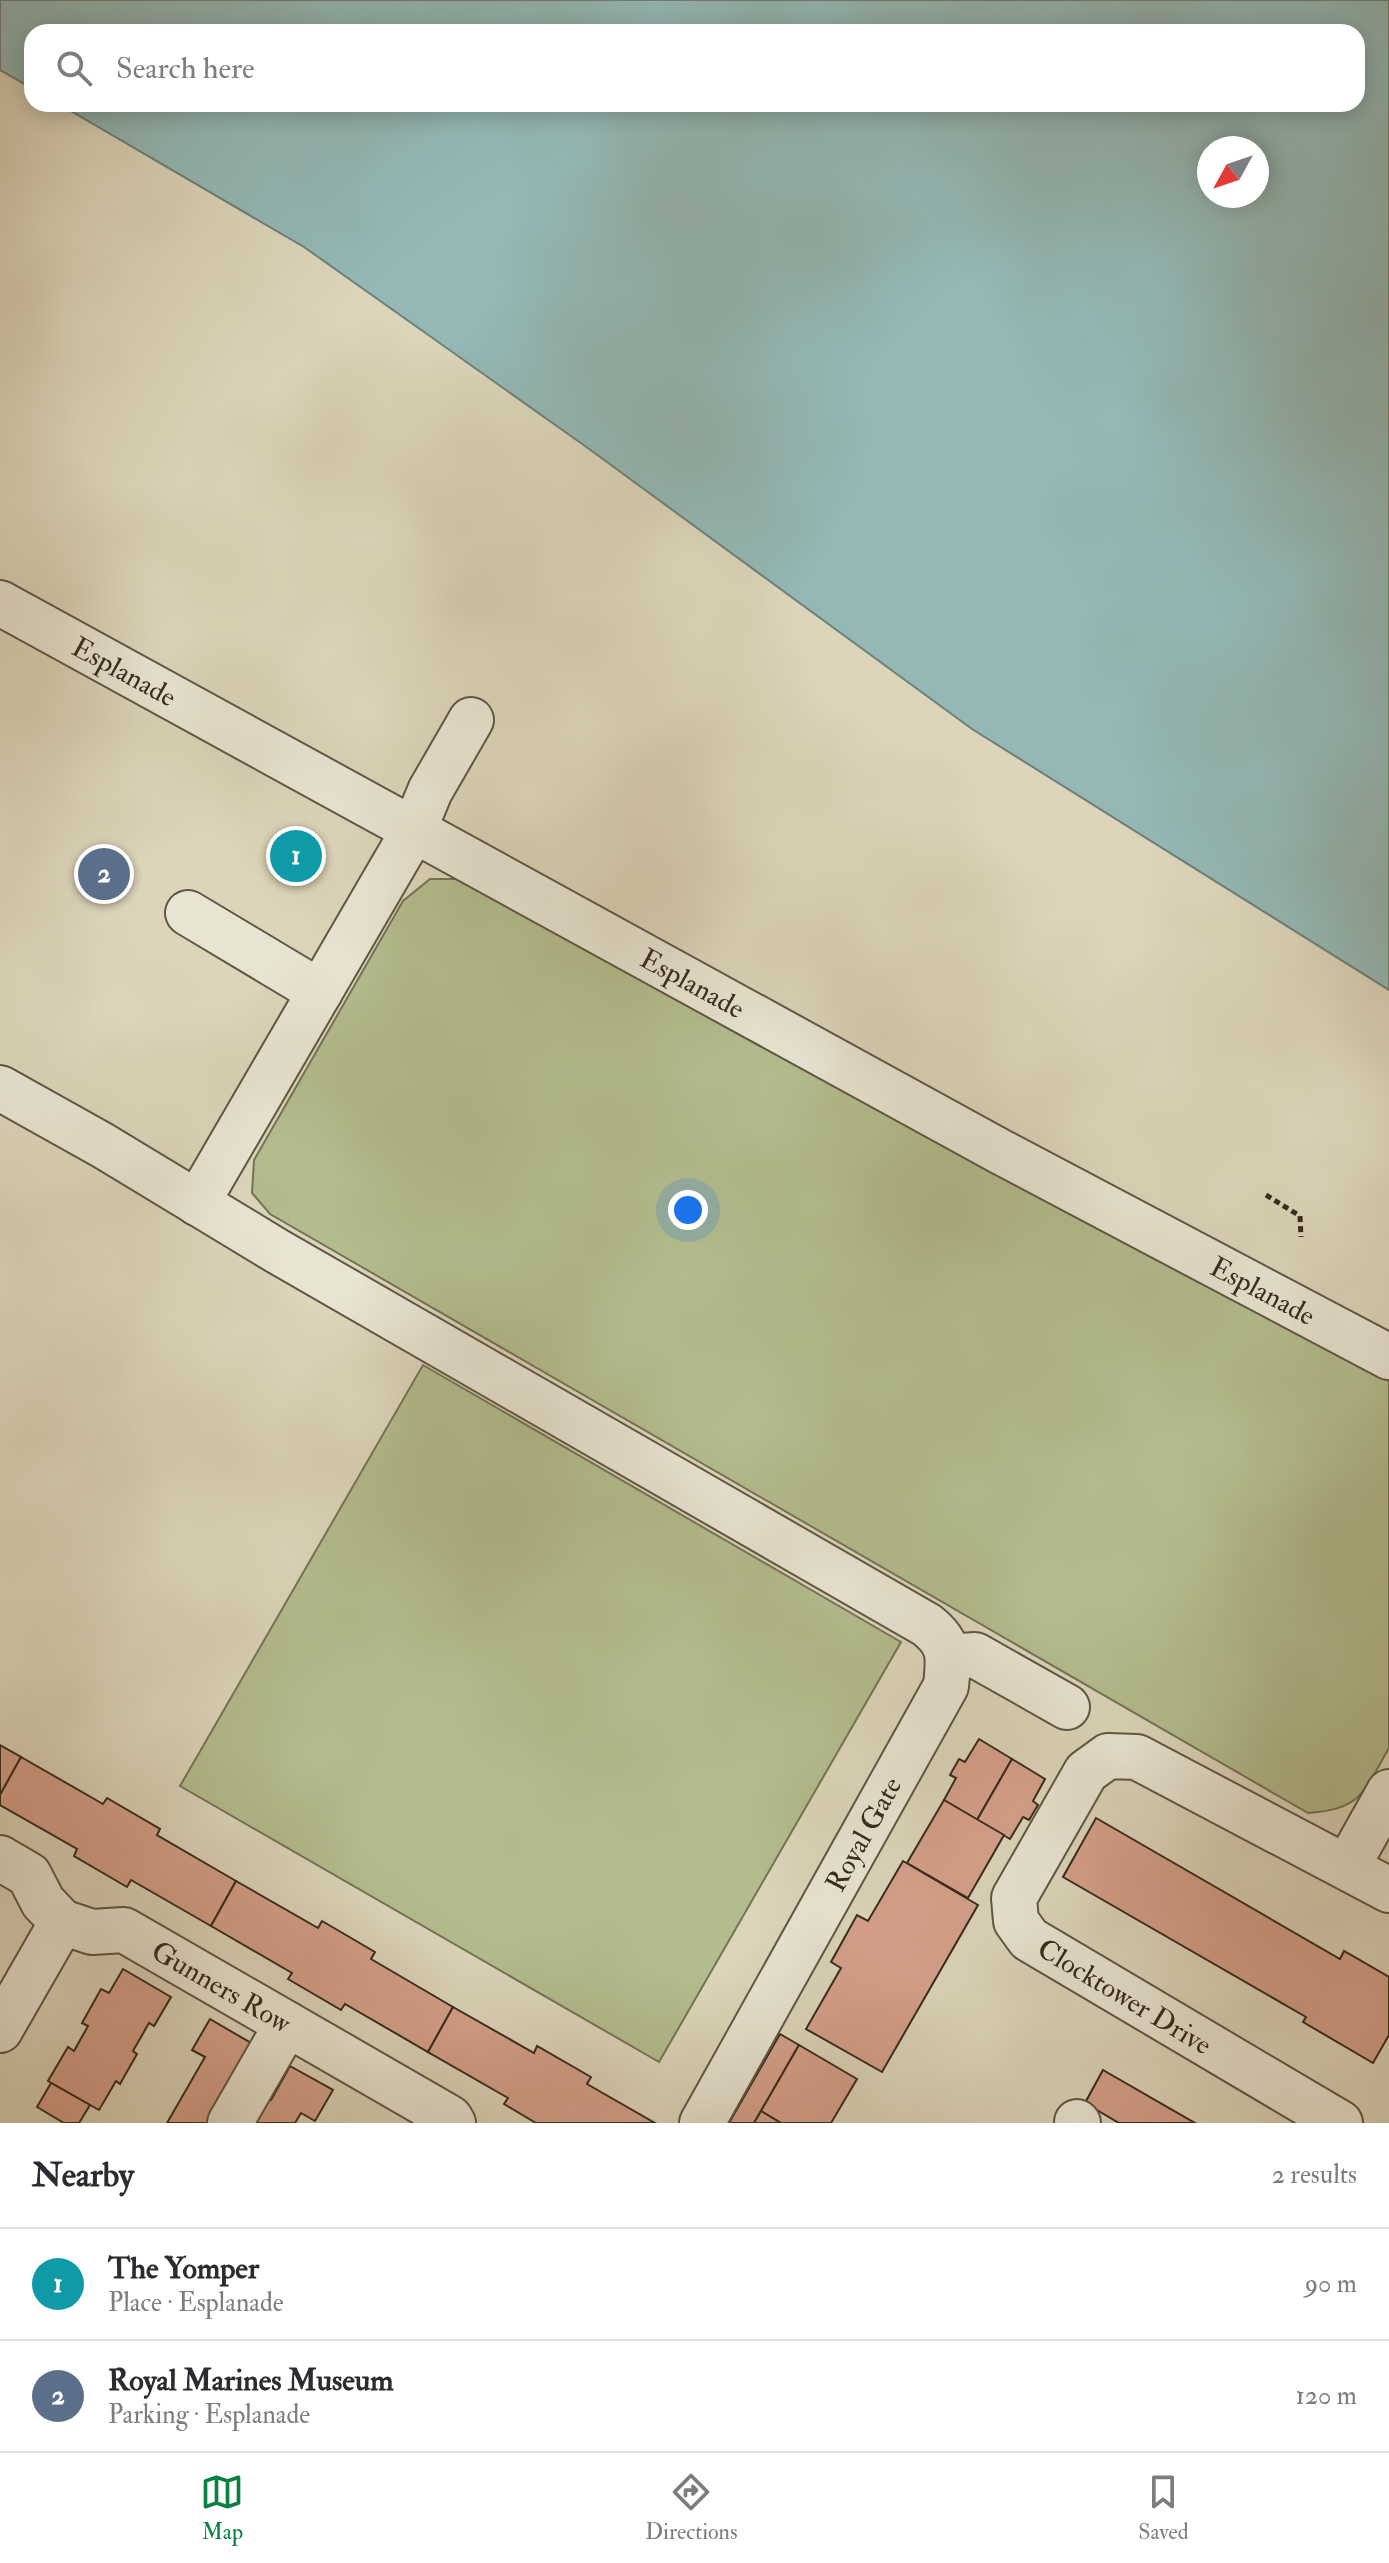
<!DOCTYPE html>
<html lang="en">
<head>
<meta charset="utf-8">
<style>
  :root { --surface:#fff; --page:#f7f7f7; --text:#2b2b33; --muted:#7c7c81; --line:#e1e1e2; --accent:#0b8043 }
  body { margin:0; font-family:"IM FELL Double Pica",serif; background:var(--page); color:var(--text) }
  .compass { position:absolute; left:1197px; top:136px; width:72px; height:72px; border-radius:50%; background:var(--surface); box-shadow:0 4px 20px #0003; rotate:230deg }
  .you { position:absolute; left:688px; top:1210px; width:28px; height:28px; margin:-20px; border:6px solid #fff; border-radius:50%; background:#1a73e8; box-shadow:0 0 0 12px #1a73e833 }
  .badge { display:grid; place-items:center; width:52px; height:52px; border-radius:50%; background:var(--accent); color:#fff; font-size:26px; font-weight:700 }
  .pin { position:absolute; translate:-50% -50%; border:4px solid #fff; box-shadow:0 2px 8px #0006 }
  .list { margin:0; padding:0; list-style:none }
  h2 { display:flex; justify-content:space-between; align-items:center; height:104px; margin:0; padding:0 32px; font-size:34px }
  h2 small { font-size:26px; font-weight:400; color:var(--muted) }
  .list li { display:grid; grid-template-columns:52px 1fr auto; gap:24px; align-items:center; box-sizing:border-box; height:112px; padding:0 32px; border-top:2px solid var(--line) }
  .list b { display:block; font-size:30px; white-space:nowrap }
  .list p { margin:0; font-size:26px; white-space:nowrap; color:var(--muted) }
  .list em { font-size:26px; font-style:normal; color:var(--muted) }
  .icon { flex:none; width:44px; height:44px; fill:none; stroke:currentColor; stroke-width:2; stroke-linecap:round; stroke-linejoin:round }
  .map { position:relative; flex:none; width:1389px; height:2123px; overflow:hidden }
  .search { position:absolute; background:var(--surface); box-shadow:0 4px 20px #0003; left:24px; right:24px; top:24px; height:88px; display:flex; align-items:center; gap:20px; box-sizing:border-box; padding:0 28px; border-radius:24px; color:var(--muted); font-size:30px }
  .sheet { height:328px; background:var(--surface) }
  nav { display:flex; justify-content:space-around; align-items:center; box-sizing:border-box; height:112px; border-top:2px solid var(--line); background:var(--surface); font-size:22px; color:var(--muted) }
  nav a { display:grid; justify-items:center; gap:4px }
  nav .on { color:var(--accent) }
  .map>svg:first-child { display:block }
  .green { fill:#b3bc8d; stroke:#747456; stroke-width:2 }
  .water { fill:#93b8b5; stroke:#6e8079; stroke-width:2; fill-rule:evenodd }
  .building { fill:#d5a08a; stroke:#362b1e; stroke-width:2 }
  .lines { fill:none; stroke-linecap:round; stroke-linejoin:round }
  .minor-casing { stroke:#605645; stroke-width:48 }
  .path { stroke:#362b1e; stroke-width:5; stroke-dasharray:6 4; stroke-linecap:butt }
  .minor { stroke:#e8e4d2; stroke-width:44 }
  .labels { text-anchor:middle; stroke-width:6; stroke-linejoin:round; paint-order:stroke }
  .street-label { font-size:28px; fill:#362b1e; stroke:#e8e4d2 }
</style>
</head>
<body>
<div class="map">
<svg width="1389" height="2123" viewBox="0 0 1389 2123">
  <rect width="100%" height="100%" fill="#dcd5ba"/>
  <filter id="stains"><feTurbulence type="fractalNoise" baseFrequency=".0025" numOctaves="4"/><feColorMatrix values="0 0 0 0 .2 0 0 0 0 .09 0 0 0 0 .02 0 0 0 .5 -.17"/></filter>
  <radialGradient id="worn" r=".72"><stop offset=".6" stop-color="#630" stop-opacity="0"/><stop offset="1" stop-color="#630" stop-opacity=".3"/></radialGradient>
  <g class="green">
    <path d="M430,879h37l922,499v370c-25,43 -27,62 -81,65l-1038,-599 -18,-21 2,-33 149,-259z"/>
    <path d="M423,1365l478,277 -242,420 -479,-276z"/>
  </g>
  <path class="water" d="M0,0h1389v990l-417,-261 -387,-283 -281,-199 -245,-143h1298v-72h-1325v56l-32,-18zM1209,148h48v48h-48z"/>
  <g class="building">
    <path d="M979,1739l33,20 -35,61 -33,-20 12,-22 -6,-3 9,-16 6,3z"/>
    <path d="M0,1745l21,12 -21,38z"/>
    <path d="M21,1757l82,47 4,-6 53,31 -3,6 79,46 -25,45 -80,-46 -4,7 -53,-31 3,-7 -77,-44v-10z"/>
    <path d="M1012,1759l33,20 -12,22 5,4 -9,15 -6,-3 -13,22 -33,-19z"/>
    <path d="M944,1800l60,35 -36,63 -61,-35z"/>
    <path d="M1096,1818l244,141 4,-8 45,26v58l-16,28 -70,-41 3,-5 -243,-140z"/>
    <path d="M903,1861l75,44 -96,167 -76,-43 35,-61 -10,-6 26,-47 11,6z"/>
    <path d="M236,1881l82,47 4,-7 53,31 -4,7 82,48 -25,45 -83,-48 -4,6 -53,-31 4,-6 -81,-47z"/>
    <path d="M123,1969l48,28 -17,29 -5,-3 -16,28 4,3 -17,30 -4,-3 -17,29 -51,-29 20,-34 6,4 14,-25 -6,-3 19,-34 8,4z"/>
    <path d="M453,2007l81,46 3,-7 54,31 -4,7 68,39h-119l-32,-19 4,-6 -80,-46z"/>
    <path d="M210,2019l41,24 -40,80h-44l38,-66 -13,-7z"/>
    <path d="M780,2034l19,11 -45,78h-25z"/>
    <path d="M799,2045l58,34 -26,44h-50l-20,-12z"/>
    <path d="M290,2066l43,24 -18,31 -14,-8 -6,10h-44l15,-26 5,3z"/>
    <path d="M1103,2070l92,53h-76l-34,-20z"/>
    <path d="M51,2083l39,22 -11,18h-15l-27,-16z"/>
    <path d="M761,2111l20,12h-27z"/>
  </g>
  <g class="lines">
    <defs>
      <g id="minor">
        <path id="s1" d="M0,603l1001,549 388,205"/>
        <path d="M188,913l132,79"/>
        <path d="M0,1088l102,57 175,106 650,374c24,19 22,32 19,61l-244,437"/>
        <path d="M197,1203l217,-373 16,-39 41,-71"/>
        <path d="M949,1657l26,-2 92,52"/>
        <path id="s2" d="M0,1858l29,17 14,27 19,20 30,10 32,-2 326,188 3,5"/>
        <path d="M1347,1867l42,-75"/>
        <path d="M0,2030l62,-108"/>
        <path d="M1077,2122l1,1"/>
        <path d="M230,2123l57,-99"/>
        <path d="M1340,2123l-311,-184 -13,-18 -2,-23 72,-126 22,-16 29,1 252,133"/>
      </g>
    </defs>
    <use href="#minor" class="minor-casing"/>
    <path class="path" d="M1266,1195l34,21 1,21"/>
    <use href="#minor" class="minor"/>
  </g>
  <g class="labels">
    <g class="street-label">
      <text dy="10" stroke="none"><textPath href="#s1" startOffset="142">Esplanade</textPath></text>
      <text dy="10" stroke="none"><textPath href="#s1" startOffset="790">Esplanade</textPath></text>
      <text dy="10" stroke="none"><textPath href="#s1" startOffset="1438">Esplanade</textPath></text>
      <text transform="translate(863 1834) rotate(-61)" y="10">Royal Gate</text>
      <text dy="10" stroke="none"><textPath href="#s2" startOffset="268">Gunners Row</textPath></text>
      <text transform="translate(1125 1996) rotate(31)" y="10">Clocktower Drive</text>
    </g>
  </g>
  <rect width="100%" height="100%" filter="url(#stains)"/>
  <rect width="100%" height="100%" fill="url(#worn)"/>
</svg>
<svg class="compass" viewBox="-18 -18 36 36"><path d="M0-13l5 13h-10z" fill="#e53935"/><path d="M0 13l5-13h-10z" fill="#7c7c81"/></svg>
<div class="you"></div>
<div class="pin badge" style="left:296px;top:856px;background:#0f9aa8">1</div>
<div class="pin badge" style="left:104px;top:874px;background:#5c6f8a">2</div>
<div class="search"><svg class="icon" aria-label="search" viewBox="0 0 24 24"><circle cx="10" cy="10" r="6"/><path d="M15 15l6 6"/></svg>Search here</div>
</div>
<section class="sheet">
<h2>Nearby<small>2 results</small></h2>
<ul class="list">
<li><span class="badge" style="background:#0f9aa8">1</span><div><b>The Yomper</b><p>Place · Esplanade</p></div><em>90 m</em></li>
<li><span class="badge" style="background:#5c6f8a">2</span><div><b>Royal Marines Museum</b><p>Parking · Esplanade</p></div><em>120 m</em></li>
</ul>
</section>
<nav>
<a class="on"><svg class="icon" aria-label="map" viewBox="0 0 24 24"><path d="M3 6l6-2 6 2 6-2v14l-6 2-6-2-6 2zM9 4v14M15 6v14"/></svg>Map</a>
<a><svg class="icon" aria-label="directions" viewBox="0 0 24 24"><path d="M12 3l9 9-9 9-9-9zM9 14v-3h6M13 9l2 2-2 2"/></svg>Directions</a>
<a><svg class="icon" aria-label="saved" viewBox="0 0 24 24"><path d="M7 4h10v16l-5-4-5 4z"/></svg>Saved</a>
</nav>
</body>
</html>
